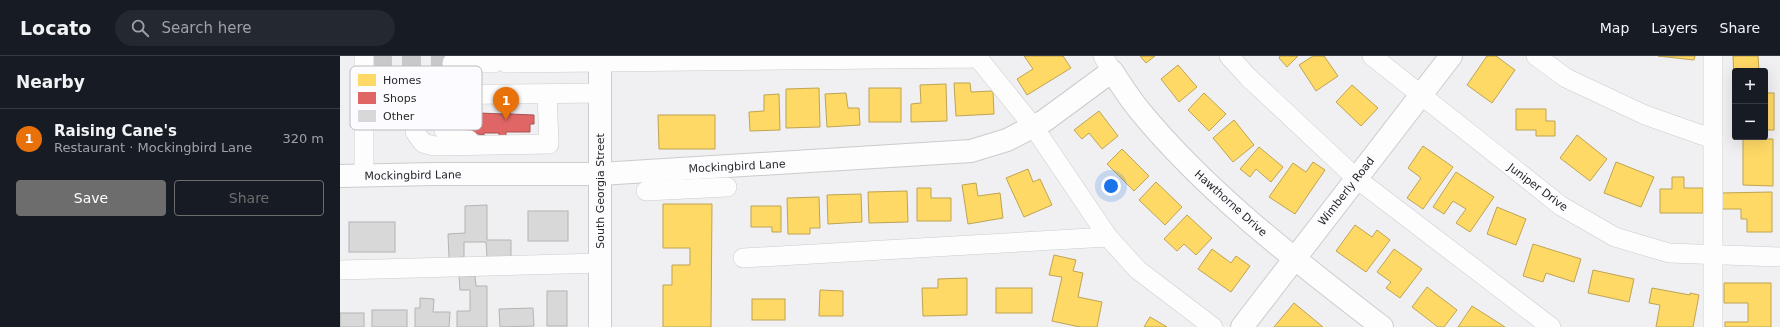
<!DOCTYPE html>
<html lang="en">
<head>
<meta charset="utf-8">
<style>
  :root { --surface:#171b24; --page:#242831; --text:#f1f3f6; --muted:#9ea1a6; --line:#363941; --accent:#6d6d6e }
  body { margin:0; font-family:"DejaVu Sans",sans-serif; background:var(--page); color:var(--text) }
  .controls { position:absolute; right:12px; top:12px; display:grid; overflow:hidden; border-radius:4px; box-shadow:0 4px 16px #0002 }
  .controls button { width:36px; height:36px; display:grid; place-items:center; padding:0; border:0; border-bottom:1px solid var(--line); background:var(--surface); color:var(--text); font:20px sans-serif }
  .you { position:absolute; left:771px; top:130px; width:14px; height:14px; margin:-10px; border:3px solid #fff; border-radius:50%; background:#1a73e8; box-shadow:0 0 0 6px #1a73e833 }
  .badge { display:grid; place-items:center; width:26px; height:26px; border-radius:50%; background:var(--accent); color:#fff; font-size:13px; font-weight:700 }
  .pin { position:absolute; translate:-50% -33px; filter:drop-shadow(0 1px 2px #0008) }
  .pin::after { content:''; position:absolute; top:21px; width:14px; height:12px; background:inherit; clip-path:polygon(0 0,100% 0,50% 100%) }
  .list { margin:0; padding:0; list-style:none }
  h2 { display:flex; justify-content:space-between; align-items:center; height:52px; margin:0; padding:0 16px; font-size:17px }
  h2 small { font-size:13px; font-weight:400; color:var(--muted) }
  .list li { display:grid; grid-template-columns:26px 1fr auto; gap:12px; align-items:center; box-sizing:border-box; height:60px; padding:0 16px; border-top:1px solid var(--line) }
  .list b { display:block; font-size:15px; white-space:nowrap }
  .list p { margin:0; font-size:13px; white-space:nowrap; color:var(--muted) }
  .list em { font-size:13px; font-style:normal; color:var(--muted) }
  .actions { display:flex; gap:8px; padding:12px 16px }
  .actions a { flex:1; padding:9px 0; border:1px solid var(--accent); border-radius:4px; text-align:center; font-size:14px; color:var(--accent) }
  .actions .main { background:var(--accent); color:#fff }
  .icon { flex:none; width:22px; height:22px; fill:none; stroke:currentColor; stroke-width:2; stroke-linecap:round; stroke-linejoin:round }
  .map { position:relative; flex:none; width:1440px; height:271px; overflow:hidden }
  header { display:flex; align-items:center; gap:24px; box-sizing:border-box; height:56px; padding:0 20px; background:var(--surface); border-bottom:1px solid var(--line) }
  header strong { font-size:19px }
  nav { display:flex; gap:22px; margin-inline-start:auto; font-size:14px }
  .search { width:280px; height:36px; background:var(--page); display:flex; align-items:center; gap:10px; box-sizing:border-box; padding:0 14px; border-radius:22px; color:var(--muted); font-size:15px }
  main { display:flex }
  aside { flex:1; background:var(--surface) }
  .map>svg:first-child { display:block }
  .homes { fill:#ffd966; stroke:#bea453 }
  .shops { fill:#e06666; stroke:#a85353 }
  .building { fill:#d8d8d8; stroke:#b4b4b4 }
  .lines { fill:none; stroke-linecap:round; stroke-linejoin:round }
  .minor-tunnel { stroke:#c8c7c9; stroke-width:19; stroke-dasharray:19 10; stroke-linecap:butt }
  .minor-casing { stroke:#cccbcd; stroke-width:20 }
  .major-casing { stroke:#cccbcd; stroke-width:24 }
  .minor { stroke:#fdfdfd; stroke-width:19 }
  .major { stroke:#fdfdfd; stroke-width:22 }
  .labels { text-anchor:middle; stroke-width:4; stroke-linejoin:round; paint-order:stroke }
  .street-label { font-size:11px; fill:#272728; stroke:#fcfbff }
  .key { fill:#fcfbff; stroke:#bcbbbe; stroke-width:1 }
  .key-label { font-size:11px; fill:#272728 }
</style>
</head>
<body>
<header>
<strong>Locato</strong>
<div class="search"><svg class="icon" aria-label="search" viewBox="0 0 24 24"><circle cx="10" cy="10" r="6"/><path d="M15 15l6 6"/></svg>Search here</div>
<nav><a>Map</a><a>Layers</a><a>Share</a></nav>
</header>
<main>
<aside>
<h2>Nearby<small></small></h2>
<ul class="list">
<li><span class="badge" style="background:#e8710a">1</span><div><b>Raising Cane's</b><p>Restaurant · Mockingbird Lane</p></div><em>320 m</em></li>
</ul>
<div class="actions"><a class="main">Save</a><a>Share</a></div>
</aside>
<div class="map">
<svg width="1440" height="271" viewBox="0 0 1440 271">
  <rect width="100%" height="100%" fill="#f0eff1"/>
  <g class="homes">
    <path d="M684,0h39l8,12 -44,27 -10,-16 16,-10z"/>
    <path d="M800,0h15l-9,7z"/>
    <path d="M940,0h18l-11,11 -8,-9z"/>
    <path d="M973,0h11l14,20 -22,15 -17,-26z"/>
    <path d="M1147,0h9l19,14 -23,33 -25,-18z"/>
    <path d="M1318,0h37l-1,4z"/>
    <path d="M1393,0h25l1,15h-24l-1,10z"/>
    <path d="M838,9l19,22 -18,15 -18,-23z"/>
    <path d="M614,27h16l1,9 22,-1 1,23 -38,2z"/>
    <path d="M606,28l1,37 -36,1v-18l10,-1 -1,-18z"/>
    <path d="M1012,29l26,23 -17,18 -25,-24z"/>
    <path d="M479,32l1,39 -34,1v-39z"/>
    <rect x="529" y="32" width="32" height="34"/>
    <path d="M506,37l2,15h11l1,17 -33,2 -2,-33z"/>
    <path d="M864,37l22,21 -17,17 -21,-21z"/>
    <rect x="1425" y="37" width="9" height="37"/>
    <path d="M439,38l1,36 -30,1 -1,-19 15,-1v-16z"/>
    <path d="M1176,53h30v12h9v15h-19v-6h-20z"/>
    <path d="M759,55l19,25 -16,13 -13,-16 -7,6 -8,-9z"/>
    <path d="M318,59h57v34h-56z"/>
    <path d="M894,64l20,25 -21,17 -20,-24z"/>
    <path d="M1237,79l30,24 -17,22 -30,-23z"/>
    <path d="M1403,83h30v47l-30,-1z"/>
    <path d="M1083,90l30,21 -30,42 -16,-11 14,-20 -13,-10z"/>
    <path d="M919,91l24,20 -12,15 -15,-13 -6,8 -10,-8z"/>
    <path d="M782,93l27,27 -15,15 -27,-27z"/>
    <path d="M973,106l12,8 -30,44 -26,-17 24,-34 13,9z"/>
    <path d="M1276,106l38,15 -13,30 -37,-14z"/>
    <path d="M688,113l5,13 7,-3 12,26 -28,12 -18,-39z"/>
    <path d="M1116,116l38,25 -24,35 -14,-9 10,-14 -13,-8 -9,13 -11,-7z"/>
    <path d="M1332,121h12v11h19v25h-43v-24h12z"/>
    <path d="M816,126l26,25 -17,18 -26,-25z"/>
    <path d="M636,127l2,13 22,-3 3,25 -35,6 -6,-39z"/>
    <path d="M577,132h14v10h20v23h-34z"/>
    <path d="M567,135l1,31 -39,1 -1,-31z"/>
    <path d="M1432,136v40h-25v-13h-6v-10h-21v-16z"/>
    <path d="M521,138l1,28 -34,2 -1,-29z"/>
    <path d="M479,141l1,31h-10v6h-22l-1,-36z"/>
    <path d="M323,148h49l-1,123h-48v-42h9v-20h18v-17h-27z"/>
    <path d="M411,150h30v26h-9v-5h-21z"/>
    <path d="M1157,151l29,12 -10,26 -29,-11z"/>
    <path d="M847,159l25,23 -16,17 -12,-11 -7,7 -13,-12z"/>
    <path d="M1015,169l17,12 5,-7 13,10 -24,32 -30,-21z"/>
    <path d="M1193,188l48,15 -7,23 -28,-9 -3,9 -20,-6z"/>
    <path d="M872,193l19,14 5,-7 14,10 -19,26 -33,-23z"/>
    <path d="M1054,193l28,20 -22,29 -14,-10 5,-6 -14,-10z"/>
    <path d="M714,199l22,5 -3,11 10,2 -5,24 24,5 -5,25h-17l-28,-6 10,-44 -13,-2z"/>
    <path d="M1253,214l41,9 -5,23 -41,-9z"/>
    <path d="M627,222v37l-44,1 -1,-28h16v-9z"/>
    <path d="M1384,227h47v44h-46v-5h23v-19h-24z"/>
    <path d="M1087,231l30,23 -13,17h-6l-26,-20z"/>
    <rect x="656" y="232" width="36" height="25"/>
    <path d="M1312,232l38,7v-2l9,2 -6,32h-37l4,-22 -11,-2z"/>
    <path d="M480,234l23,1v25h-24z"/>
    <rect x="412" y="243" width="33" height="21"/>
    <path d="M954,247l29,24h-49z"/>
    <path d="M1132,250l33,21h-47z"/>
    <path d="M810,261l17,10h-23z"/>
  </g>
  <path class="shops" d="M163,54h7v4l24,1v9h-4v8h-24v4h-7v-3h-15v2l-12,-2v-7h7v-13l24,1z"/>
  <g class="building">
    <path d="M147,149v35h24v17h-24l-1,-15h-22v15l-15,1 -1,-24 17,-1v-27z"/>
    <rect x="188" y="155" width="40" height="30"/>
    <rect x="9" y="166" width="46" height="30"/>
    <path d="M119,220h16l1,10h11v41h-30v-16h13v-21h-10z"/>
    <rect x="207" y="235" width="20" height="35"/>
    <path d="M80,242l14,1 -1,13h17l-1,15h-34v-19h5z"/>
    <path d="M193,252l1,18 -34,1 -1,-18z"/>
    <rect x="32" y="254" width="35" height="17"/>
    <rect x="0" y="257" width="24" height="14"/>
  </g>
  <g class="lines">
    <path class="minor-tunnel" d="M33,8l79,-1"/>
    <defs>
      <g id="minor">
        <path d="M763,0l9,15"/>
        <path d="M889,0l19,21 109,102 194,148"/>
        <path d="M1032,0l189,150 54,31 54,16 111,4"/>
        <path d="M1196,0l30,22 79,37 68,24"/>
        <path d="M1373,0v271"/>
        <path d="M112,7h42"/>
        <path d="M166,7l472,-5 55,68 75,111 30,33 75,57"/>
        <path d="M207,38l2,50 -115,2 -11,-3 -8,-11 2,-37 184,-2"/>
        <path d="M112,39c-9,23 -20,45 17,45"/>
        <path d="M24,119v-119"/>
        <path d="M306,135l81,-4"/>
        <path d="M403,202l365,-21"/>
        <path d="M0,214l260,-7"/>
      </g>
      <g id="major">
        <path d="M0,120l94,-2h166l371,-23 36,-11 37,-19 68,-50c9,14 18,28 28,40 69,84 157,150 242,216"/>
        <path d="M260,271v-271"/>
        <path d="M902,271l209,-271"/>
      </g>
    </defs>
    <use href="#minor" class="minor-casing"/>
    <use href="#major" class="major-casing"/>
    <use href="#minor" class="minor"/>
    <use href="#major" class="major"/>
  </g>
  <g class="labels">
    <g class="street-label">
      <text transform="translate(397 110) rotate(-3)" y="4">Mockingbird Lane</text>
      <text transform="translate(73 119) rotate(-1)" y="4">Mockingbird Lane</text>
      <text transform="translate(1198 131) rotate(37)" y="4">Juniper Drive</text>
      <text transform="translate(260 135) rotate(-90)" y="4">South Georgia Street</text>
      <text transform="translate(1006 135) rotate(-52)" y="4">Wimberly Road</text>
      <text transform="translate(891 147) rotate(42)" y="4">Hawthorne Drive</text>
    </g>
  </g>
  <rect x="10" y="10" width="132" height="64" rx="6" class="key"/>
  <rect x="18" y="18" width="18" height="12" fill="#ffd966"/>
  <rect x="18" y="36" width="18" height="12" fill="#e06666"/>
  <rect x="18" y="54" width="18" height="12" fill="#d8d8d8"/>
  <g class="key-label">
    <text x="43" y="28">Homes</text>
    <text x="43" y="46">Shops</text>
    <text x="43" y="64">Other</text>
  </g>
</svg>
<div class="controls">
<button>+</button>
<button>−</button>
</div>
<div class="you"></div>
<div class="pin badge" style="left:166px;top:64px;background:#e8710a">1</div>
</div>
</main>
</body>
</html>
